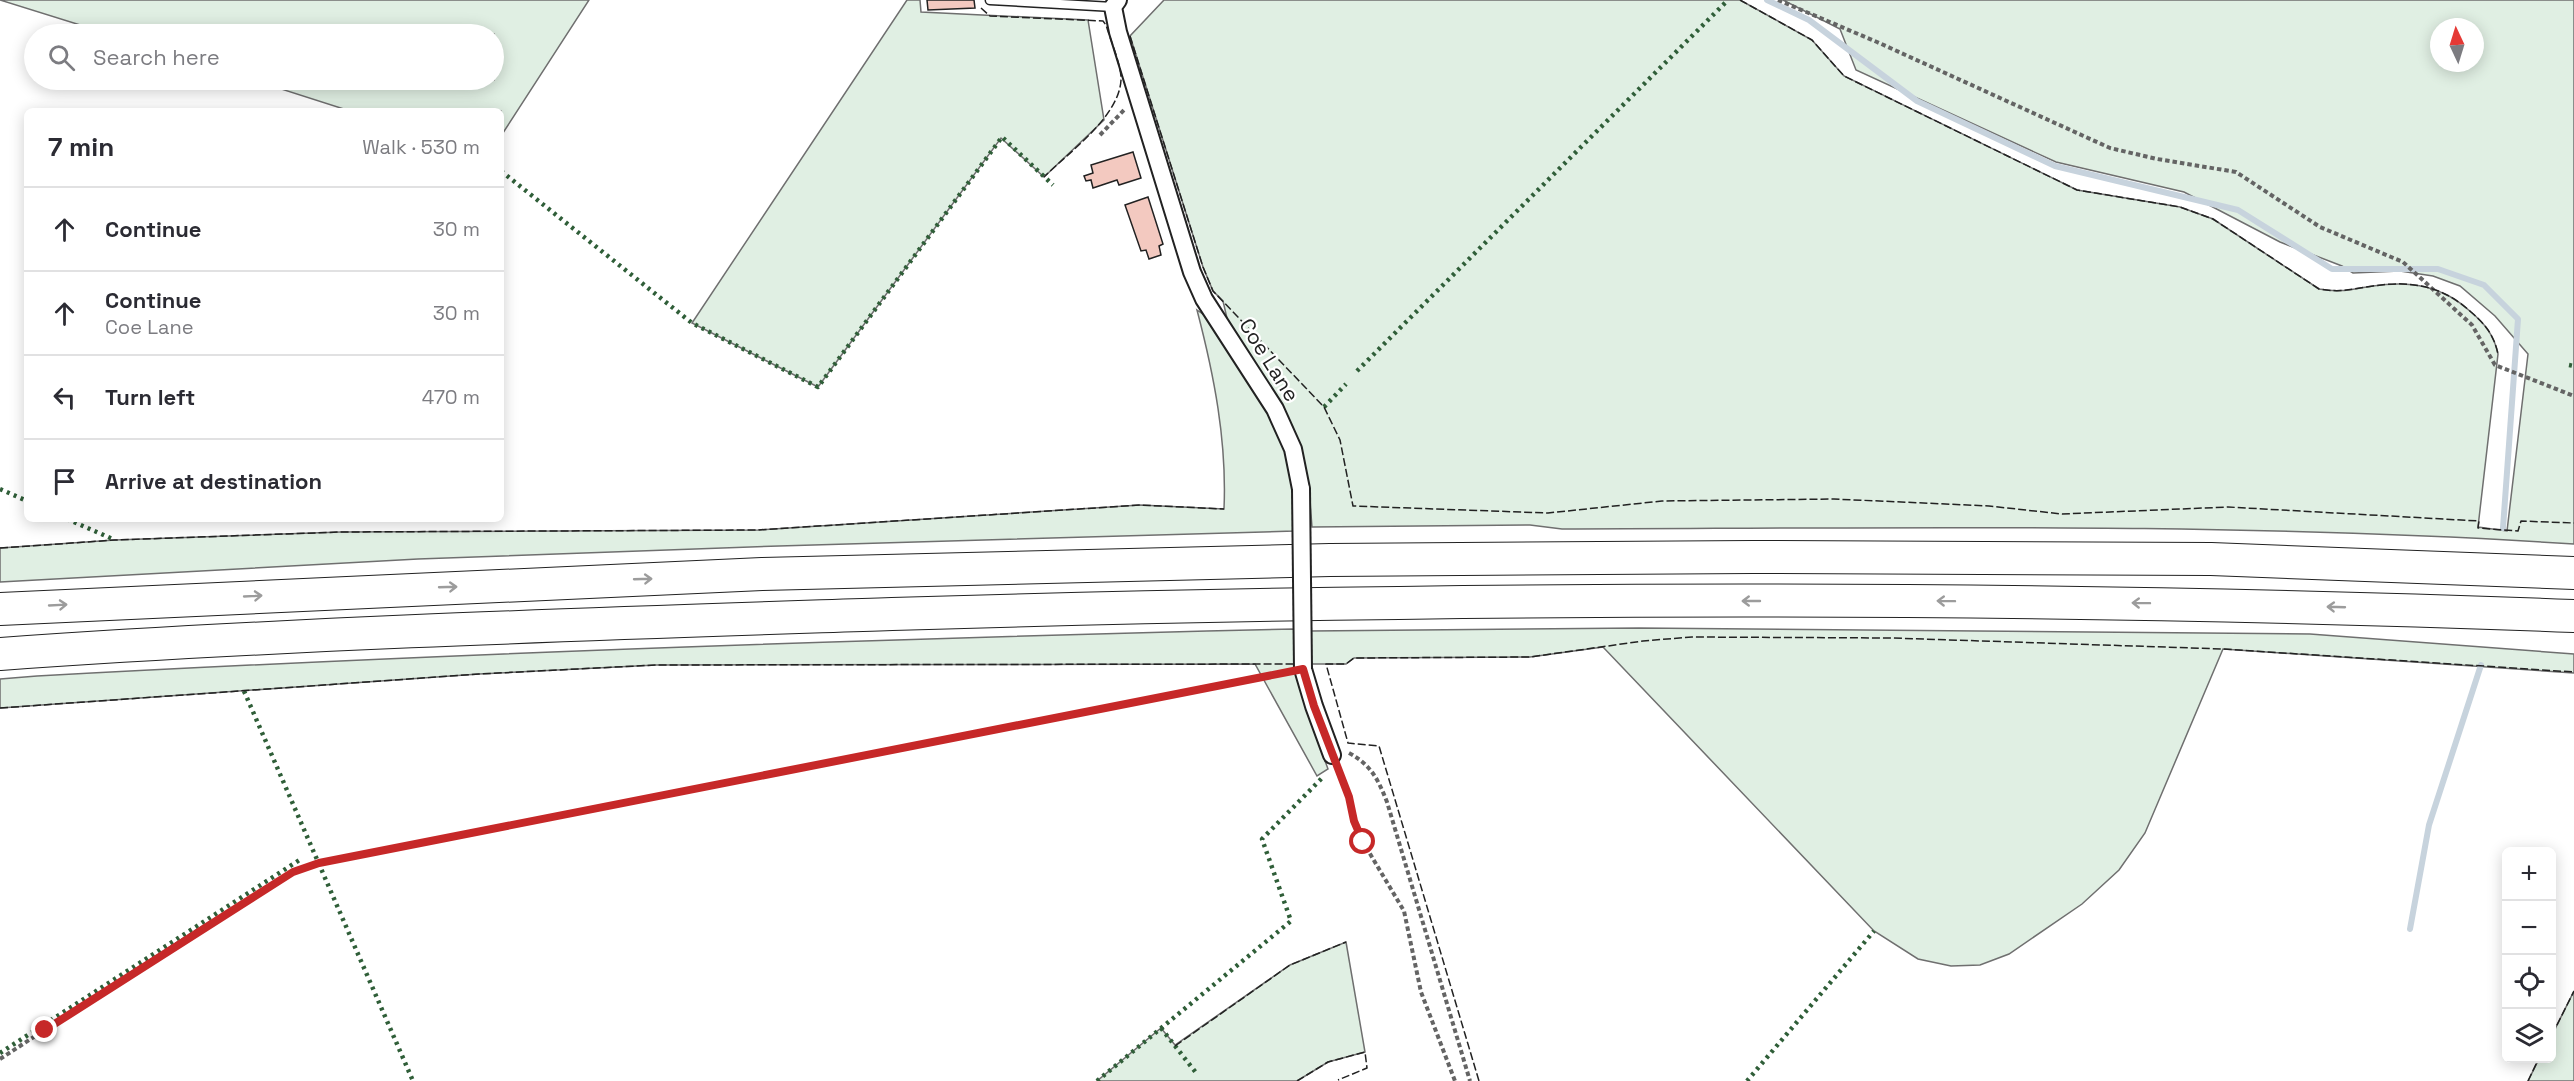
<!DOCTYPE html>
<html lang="en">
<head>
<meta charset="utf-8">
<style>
  :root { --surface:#fff; --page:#f2f2f3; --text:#2b2b33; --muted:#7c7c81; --line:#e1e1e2 }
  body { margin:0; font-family:"Space Grotesk",sans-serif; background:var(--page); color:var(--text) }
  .controls { position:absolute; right:18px; bottom:18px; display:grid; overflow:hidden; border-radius:9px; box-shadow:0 3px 15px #0003 }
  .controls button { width:54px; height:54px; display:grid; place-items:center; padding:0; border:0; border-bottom:2px solid var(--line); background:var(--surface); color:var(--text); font:30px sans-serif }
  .compass { position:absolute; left:2430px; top:18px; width:54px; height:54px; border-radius:50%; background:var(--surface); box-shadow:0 3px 15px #0003; rotate:356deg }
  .stop { position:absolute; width:18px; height:18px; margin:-14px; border:4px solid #c62828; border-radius:50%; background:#fff }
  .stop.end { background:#c62828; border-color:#fff; box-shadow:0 2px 6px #0008 }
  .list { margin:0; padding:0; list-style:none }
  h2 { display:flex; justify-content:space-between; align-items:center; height:78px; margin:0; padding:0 24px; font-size:26px }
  h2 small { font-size:20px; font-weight:400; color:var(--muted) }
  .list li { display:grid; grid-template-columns:39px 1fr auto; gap:18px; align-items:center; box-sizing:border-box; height:84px; padding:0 24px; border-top:2px solid var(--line) }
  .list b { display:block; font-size:22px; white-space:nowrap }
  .list p { margin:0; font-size:20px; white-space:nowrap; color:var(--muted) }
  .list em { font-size:20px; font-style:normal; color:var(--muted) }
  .icon { flex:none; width:33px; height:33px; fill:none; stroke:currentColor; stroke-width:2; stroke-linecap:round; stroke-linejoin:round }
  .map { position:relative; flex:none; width:2574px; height:1081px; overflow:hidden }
  .search { position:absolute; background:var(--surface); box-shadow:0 3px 15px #0003; left:24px; top:24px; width:480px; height:66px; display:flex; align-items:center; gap:15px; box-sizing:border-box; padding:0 21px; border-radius:33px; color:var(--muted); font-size:22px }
  .panel { position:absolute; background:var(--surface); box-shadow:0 3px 15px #0003; left:24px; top:108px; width:480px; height:414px; border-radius:9px }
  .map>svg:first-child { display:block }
  .green { fill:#e0efe3; stroke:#6f6f6f; stroke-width:1.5; fill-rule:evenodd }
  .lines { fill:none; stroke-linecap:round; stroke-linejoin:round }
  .stream { stroke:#c7d3dd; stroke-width:6 }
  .building { fill:#f3c9c0; stroke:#222; stroke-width:1.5 }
  .service-casing { stroke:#222; stroke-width:11 }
  .minor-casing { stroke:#222; stroke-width:20 }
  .motorway-casing { stroke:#222; stroke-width:34 }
  .path { stroke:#646464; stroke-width:4; stroke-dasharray:4.5 3; stroke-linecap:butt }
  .service { stroke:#fff; stroke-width:8 }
  .minor { stroke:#fff; stroke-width:16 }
  .motorway { stroke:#fff; stroke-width:32 }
  .minor-bridge-casing { stroke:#222; stroke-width:20; stroke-linecap:butt }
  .minor-bridge { stroke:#fff; stroke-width:16 }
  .hedge { stroke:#2f5e38; stroke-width:4.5; stroke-dasharray:3 4.5; stroke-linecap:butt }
  .fence { stroke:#222; stroke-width:1.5; stroke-dasharray:8 3; stroke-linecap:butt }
  .oneway { stroke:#9c9c9c }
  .route { stroke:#c62828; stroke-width:8 }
  .labels { text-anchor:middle; stroke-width:4.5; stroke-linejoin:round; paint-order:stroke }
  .street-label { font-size:21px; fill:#222; stroke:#fff }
</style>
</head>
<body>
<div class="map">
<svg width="2574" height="1081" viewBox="0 0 2574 1081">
  <rect width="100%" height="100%" fill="#fff"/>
  <g class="green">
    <path d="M0,0h589l-88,136v-25h-151l-97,-31h241v-46h-385z"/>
    <path d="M907,0h13l1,12 167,8 16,100 -60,57 -43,-39 -183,249 -126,-64z"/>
    <path d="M1164,0h576l72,40 32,36 233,114 103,17 33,12 106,70c23,4 32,0 54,-3 38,-6 70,0 98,26 14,12 23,23 27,42l-20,173 29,4 21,-177 -33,-38 -35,-30 -27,-10 -33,-5 -47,2 -11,-7 -62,-24 -96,-50 -128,-30 -200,-92 -16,-41 -57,-29h791v544c-337,-22 -675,-16 -1012,-15l-32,-4 -218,2 -3,-38 -7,-29 -73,-133 -6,-26 -10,-10 -10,-24 -73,-231zM2439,27h36v36h-36z"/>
    <path d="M1197,310l10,7c26,38 67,87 81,130 8,27 6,56 6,84l-515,15 -361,13 -418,23v-34l115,-8 226,-8 417,-2 382,-25 84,4c3,-68 -10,-134 -27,-199z"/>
    <path d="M1639,628l671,6 264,20v19l-351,-24 -78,184 -26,37 -37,34 -73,50 -29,11 -29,1 -33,-7 -44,-28 -271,-284 -73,10 -176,1 -8,6h-35v-33z"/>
    <path d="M1294,629c3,50 17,94 34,140l-11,7 -62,-112 -599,1 -177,9 -479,34v-29l37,-3c419,-23 838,-37 1257,-47z"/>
    <path d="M1346,942l19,110 -37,10 -31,19h-200l64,-53 14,17 115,-80z"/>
    <path d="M2574,991v90h-46l11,-22 13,-1v-23z"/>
  </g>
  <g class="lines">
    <g class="stream">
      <path d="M1767,0l42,20 108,81 138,65 183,44 94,59h106l46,16 34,34 -15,209"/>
      <path d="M2410,929l19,-104 52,-160"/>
    </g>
  </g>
  <g class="building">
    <path d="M927,0h47l1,8 -47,2z"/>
    <path d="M1133,152l8,26 -22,7 -2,-5 -24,8 -2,-8 -5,1 -2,-5 9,-3 -2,-8z"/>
    <path d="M1148,197l15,47 -4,2 2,9 -12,4 -3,-9 -5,1 -16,-46z"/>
  </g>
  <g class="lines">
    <defs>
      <path id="service" d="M990,0l123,7"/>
      <g id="minor">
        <path d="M1118,0l-5,7 5,25 74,240 12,27 71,110 18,40 8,40"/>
        <path d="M1303,669l11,37 18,49"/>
      </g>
      <g id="motorway">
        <path d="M0,609l762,-35 568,-14 422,-3 459,2 363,14"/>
        <path d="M0,654c297,-21 595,-30 892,-40 560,-17 1122,-20 1682,2"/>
      </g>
    </defs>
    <use href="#service" class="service-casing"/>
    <use href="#minor" class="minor-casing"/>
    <use href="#motorway" class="motorway-casing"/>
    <g class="path">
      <path d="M1778,0l99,42 233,106 47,11 79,13 84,55 83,35 69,63 23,40 79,31"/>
      <path d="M1100,135l24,-25"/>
      <path d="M1349,753c22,12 29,26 38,49l83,279"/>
      <path d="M1338,770l11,27 5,24 9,21 41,69 17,81 34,89"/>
      <path d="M0,1059l195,-127 98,-60 26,-9 968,-190"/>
    </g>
    <use href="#service" class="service"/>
    <use href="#minor" class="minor"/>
    <use href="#motorway" class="motorway"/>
    <defs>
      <path id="minor-bridge" d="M1301,489l2,180"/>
    </defs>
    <use href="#minor-bridge" class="minor-bridge-casing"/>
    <use href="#minor-bridge" class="minor-bridge"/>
    <g class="hedge">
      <path d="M501,171l191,152 126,64 184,-250 51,48"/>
      <path d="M2569,365l5,1"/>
      <path d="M1357,371l371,-371"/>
      <path d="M1324,407l22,-23"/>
      <path d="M0,489l27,12"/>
      <path d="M67,519l48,21"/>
      <path d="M244,691l169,390"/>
      <path d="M1161,1028l36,46"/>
      <path d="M0,1053l301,-194"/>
      <path d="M1097,1081l194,-160 -29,-82 62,-63"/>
      <path d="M1747,1081l127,-150"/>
    </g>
    <g class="fence">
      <path d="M1740,0l72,40 32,36 233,114 103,17 33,12 106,70c23,4 32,0 54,-3 38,-6 70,0 98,26 14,12 23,23 27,42"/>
      <path d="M981,8l9,8 113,5 3,4c4,14 16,42 15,55 -2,37 -52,72 -77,97"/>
      <path d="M1130,36l73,231 10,24 111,116 16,33 13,66 195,7 114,-12 172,-2 155,7 73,8 166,-7 251,14 -1,7 40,3 3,-10 53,2"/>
      <path d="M0,548l115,-8 226,-8 417,-2 382,-25 84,4"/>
      <path d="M0,708l479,-34 177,-9 640,-1"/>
      <path d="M2552,1035l22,-44"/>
      <path d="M1175,1046l115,-81 56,-23"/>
      <path d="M1297,1081l31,-19 37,-10 2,16 -29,12"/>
      <path d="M1479,1081l-100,-335 -31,-3 -22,-79h20l8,-6 176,-1 113,-16 49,-4 200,1 331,11 351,23"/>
      <path d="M2528,1081l11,-23"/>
    </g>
  </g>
  <defs><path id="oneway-shaft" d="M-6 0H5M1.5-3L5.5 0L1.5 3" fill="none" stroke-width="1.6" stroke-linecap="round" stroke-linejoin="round" transform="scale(1.5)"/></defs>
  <g class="oneway">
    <use href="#oneway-shaft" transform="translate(643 579) rotate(-2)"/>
    <use href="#oneway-shaft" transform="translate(448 587) rotate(-2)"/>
    <use href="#oneway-shaft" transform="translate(253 596) rotate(-3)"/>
    <use href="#oneway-shaft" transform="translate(1751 601) rotate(180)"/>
    <use href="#oneway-shaft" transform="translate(1946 601) rotate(-179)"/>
    <use href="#oneway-shaft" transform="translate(2141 603) rotate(-179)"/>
    <use href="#oneway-shaft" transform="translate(58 605) rotate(-3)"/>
    <use href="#oneway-shaft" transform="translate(2336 607) rotate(-178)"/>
  </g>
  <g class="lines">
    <path class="route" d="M45,1030l248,-158 26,-9 984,-194 11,37 35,91 5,24 9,21"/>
  </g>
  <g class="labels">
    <g class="street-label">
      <text transform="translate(1269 360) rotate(58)" y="7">Coe Lane</text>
    </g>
  </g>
</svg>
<div class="controls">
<button>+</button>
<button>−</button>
<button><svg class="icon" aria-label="locate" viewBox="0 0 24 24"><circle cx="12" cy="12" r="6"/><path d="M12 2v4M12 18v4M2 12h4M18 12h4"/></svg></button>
<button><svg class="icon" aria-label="layers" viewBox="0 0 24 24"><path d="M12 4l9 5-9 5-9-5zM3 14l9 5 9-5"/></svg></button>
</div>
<svg class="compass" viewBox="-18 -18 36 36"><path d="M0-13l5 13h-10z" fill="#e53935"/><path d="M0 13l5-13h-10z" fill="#7c7c81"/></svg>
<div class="stop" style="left:1363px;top:842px"></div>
<div class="stop end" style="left:45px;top:1030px"></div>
<div class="search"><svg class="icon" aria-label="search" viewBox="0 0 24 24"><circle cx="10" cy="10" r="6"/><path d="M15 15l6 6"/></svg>Search here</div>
<section class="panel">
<h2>7 min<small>Walk · 530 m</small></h2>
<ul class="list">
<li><svg class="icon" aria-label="ahead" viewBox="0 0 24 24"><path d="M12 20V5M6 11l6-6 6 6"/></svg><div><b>Continue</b></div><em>30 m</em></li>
<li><svg class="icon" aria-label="ahead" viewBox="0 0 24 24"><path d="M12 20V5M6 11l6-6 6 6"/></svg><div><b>Continue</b><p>Coe Lane</p></div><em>30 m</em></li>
<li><svg class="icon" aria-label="left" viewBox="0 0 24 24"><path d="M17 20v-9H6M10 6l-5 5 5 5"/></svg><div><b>Turn left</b></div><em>470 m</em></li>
<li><svg class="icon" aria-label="arrive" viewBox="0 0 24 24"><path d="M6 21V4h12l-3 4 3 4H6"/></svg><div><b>Arrive at destination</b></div></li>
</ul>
</section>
</div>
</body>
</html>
